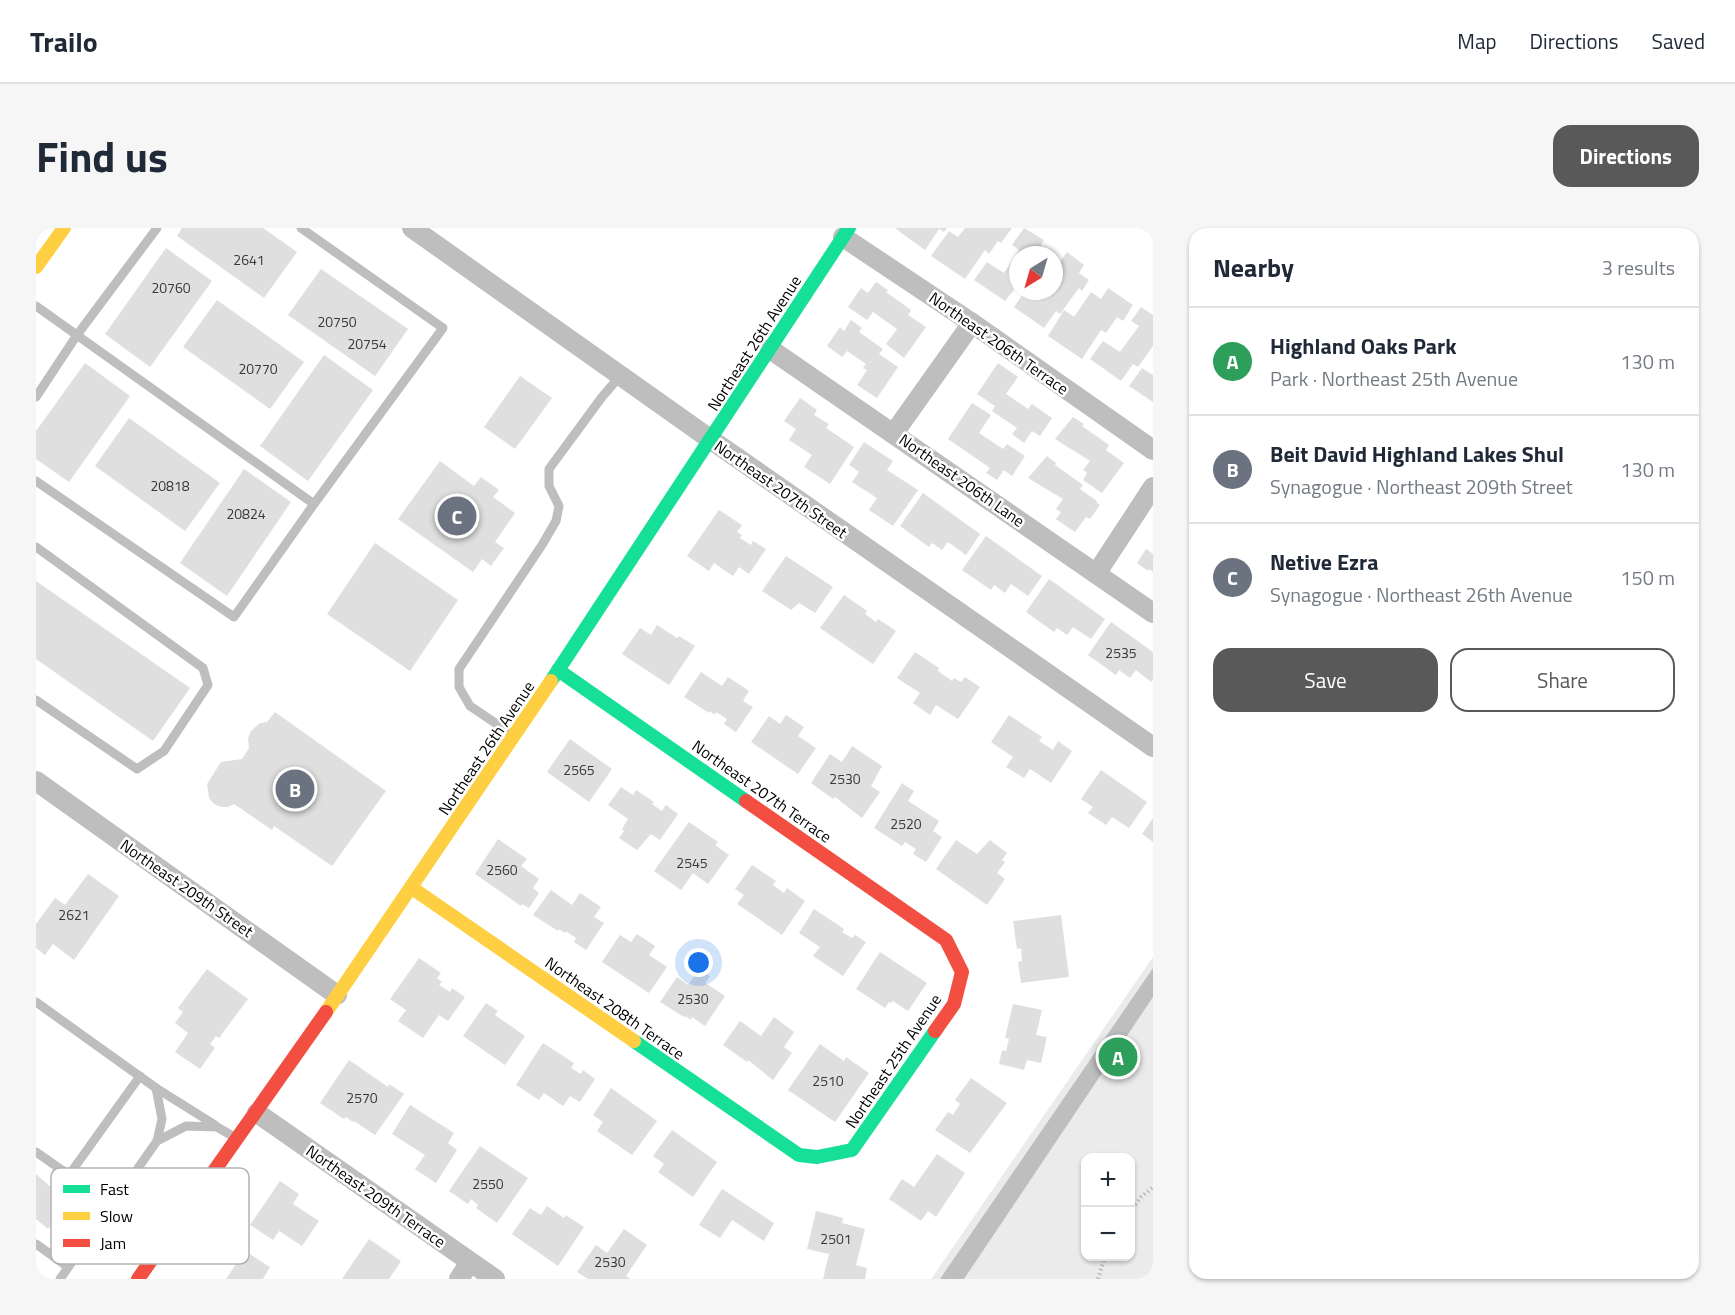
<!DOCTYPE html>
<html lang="en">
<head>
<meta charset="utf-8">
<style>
  :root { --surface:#fff; --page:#f6f6f7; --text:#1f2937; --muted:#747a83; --line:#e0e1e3; --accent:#595959 }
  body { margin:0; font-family:"Titillium Web",sans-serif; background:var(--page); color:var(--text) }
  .controls { position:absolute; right:18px; bottom:18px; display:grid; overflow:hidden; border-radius:12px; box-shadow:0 2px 4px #0004 }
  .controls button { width:54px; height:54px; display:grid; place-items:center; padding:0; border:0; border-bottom:2px solid var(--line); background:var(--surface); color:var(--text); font:30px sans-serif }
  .compass { position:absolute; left:973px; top:18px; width:54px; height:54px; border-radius:50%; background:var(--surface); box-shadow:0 2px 4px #0004; rotate:217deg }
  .you { position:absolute; left:663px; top:735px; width:21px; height:21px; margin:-15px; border:4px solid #fff; border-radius:50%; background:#1a73e8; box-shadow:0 0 0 9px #1a73e833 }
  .badge { display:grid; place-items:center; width:39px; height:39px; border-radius:50%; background:var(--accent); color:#fff; font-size:20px; font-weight:700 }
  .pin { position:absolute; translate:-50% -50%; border:3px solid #fff; box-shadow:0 2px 6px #0006 }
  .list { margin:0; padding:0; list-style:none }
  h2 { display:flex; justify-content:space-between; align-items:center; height:78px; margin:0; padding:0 24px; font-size:26px }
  h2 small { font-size:20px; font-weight:400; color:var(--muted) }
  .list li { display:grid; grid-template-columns:39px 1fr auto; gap:18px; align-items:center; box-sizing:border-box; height:108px; padding:0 24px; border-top:2px solid var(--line) }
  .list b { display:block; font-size:22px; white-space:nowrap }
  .list p { margin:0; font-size:20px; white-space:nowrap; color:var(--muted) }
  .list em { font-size:20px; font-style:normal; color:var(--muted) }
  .actions { display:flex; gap:12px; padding:18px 24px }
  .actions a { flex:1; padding:14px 0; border:2px solid var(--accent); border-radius:18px; text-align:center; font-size:21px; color:var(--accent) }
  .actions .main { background:var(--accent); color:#fff }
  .map { position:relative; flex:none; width:1117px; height:1051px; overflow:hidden; border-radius:18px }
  header { display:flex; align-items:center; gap:36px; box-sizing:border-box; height:84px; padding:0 30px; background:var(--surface); border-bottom:2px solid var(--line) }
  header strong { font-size:28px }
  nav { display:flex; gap:33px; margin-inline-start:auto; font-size:21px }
  .intro { display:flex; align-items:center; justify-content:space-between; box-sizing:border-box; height:144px; padding:0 36px }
  h1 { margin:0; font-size:42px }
  .button { padding:15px 27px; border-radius:18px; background:var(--accent); color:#fff; font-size:21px; font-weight:700 }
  main { display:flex; gap:36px; padding:0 36px }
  aside { flex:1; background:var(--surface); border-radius:18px; box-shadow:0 2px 4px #0004 }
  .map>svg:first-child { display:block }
  .green { fill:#ebebeb; fill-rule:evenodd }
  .water { fill:#bebebe }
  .building { fill:#dfdfdf }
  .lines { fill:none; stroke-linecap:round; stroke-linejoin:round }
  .path { stroke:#b9b9b9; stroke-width:4; stroke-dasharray:1.5 3; stroke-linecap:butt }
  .lane { stroke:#bebebe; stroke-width:9 }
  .street { stroke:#bebebe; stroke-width:20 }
  .fast { stroke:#16e098; stroke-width:14 }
  .slow { stroke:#ffcf43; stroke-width:14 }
  .jam { stroke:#f24e42; stroke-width:14 }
  .labels { text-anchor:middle; stroke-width:5; stroke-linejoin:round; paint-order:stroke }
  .number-label { font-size:14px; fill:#383838 }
  .street-label { font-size:16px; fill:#000; stroke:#fff }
  .key { fill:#fff; stroke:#b2b2b2; stroke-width:1.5 }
  .key-label { font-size:16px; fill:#000 }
</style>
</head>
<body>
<header>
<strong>Trailo</strong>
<nav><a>Map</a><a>Directions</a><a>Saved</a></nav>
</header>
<div class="intro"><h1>Find us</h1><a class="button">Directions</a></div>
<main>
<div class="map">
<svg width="1117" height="1051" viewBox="0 0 1117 1051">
  <rect width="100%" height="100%" fill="#fff"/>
  <path class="green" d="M1117,729v322h-222zM1050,930h44v98h-44z"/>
  <path class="water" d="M1117,740v29l-189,282h-24z"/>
  <g class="building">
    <path d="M146,0h81l34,24 -33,46 -87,-62z"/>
    <path d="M861,0h50l-3,4 -5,-3 -14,21 -29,-21z"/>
    <path d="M929,0h47l-11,15 -3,-2 -9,13 -4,-4 -20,29 -34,-23 18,-25 9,6z"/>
    <path d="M988,0l20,12 -3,5 12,8 -2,2h-33v30l-13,16 -31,-21 13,-18 17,11 15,-23 -7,-5z"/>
    <path d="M130,20l46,33 -62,86 -45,-33z"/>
    <path d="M1031,24l17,13 -5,8 10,7 -7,11 -3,-3 -19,26 -4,-3 -12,17 -30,-21 11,-16h5l12,8 6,-8h6v-8l5,-8 -5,-5z"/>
    <path d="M285,41l87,60 -33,47 -87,-61z"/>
    <path d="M840,54l12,8 -2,2 25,18 -3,5 18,12 -22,31 -18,-14 11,-15 -24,-17 -6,8 -19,-13 13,-19 7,5z"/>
    <path d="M1072,60l25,17 -10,16 -6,-4 -11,16 -5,-3 -19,29 -34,-23 16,-26 10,7 17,-25 10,7z"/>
    <path d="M181,72l87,62 -34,47 -87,-62z"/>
    <path d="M1105,79l12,8v31l-15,21 -5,-3 -12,17 -31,-22 13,-18 17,11 19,-26 -8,-5z"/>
    <path d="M815,92l11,8 -3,4 24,17 -4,5 19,13 -21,31 -20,-13 10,-15 -4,-2 3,-4 -19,-13 -5,6 -15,-11 13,-19 4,4z"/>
    <path d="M288,127l49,35 -65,91 -48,-35z"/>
    <path d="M49,135l45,33 -61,86 -33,-23v-28z"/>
    <path d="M962,135l20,14 -12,17 22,15 4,-5 20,14 -12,18 -8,-5 -8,12 -12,-9 5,-6 -25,-17 3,-5 -18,-12z"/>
    <path d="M1106,140l11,7v27l-24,-16z"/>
    <path d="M484,148l32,22 -37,51 -31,-22z"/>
    <path d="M764,170l17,12 -3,5 15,9 -3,4 28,19 -24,37 -26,-17 8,-12 -23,-15 7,-11 -12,-8z"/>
    <path d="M936,175l19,12 -12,18 24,16 4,-5 18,12 -13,20 -8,-6 -7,10 -11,-7 4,-5 -42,-29z"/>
    <path d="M1037,189l11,7 -2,2 27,19 -3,5 18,13 -22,30 -19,-13 4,-7 -4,-3 7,-9 -35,-22z"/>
    <path d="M93,190l91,65 -35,48 -90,-65z"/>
    <path d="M828,214l29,19 -6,9 31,20 -25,36 -24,-16 8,-12 -25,-16 7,-10 -10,-7z"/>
    <path d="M1011,228l9,7 -1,2 28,20 -3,4 17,12 -1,1 4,3 -10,14 -4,-2 -11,15 -19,-13 5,-7 -5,-3 7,-10 -35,-21z"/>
    <path d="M404,233l34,25 7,-9 18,13 -6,7 22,16 -20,29 9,6 -13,18 -9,-7 -9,13 -75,-53z"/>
    <path d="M208,241l47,33 -64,94 -47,-33z"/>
    <path d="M887,265l57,41 -14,21 -18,-13 -6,8 -10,-7 -3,4 -29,-21z"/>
    <path d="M683,282l23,15 -5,7 5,3 -2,3 11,7 2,-4 13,8 -17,25 -10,-7 -6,9 -19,-13 -5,8 -22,-15z"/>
    <path d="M950,308l56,40 -14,20 -17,-12 -6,9 -11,-8 -3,5 -29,-20z"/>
    <path d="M339,315l83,57 -48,71 -83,-57z"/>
    <path d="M1110,321l7,5v18l-4,-3 -1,2 -11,-8z"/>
    <path d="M750,328l47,31 -18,26 -16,-10 -8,7 -29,-19z"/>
    <path d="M1013,351l56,40 -14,20 -18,-12 -6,8 -10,-7 -3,4 -28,-20z"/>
    <path d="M0,353l154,107 -37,53 -117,-82z"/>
    <path d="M808,367l23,16 -2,3 11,8 2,-3 18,12 -23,33 -53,-36z"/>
    <path d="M1075,394l42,30v27l-2,3 -15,-12 -6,8 -11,-8 -3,5 -28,-20z"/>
    <path d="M621,397l20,13 2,-2 16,10 -26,39 -47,-31 18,-26 11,7z"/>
    <path d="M879,424l24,16 -1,3 14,10 2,-3 7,4 4,-5 15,10 -22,32 -22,-14 -6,10 -17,-12 7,-10 -23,-15z"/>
    <path d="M665,444l21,14 6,-9 21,14 -6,10 10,6 -17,25 -12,-8 3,-5 -11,-7 -1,3 -5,-4 -1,2 -25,-16z"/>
    <path d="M239,484l111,79 -54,75 -58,-40 -2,4 -38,-26 -6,3h-7l-7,-3 -5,-6 -2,-14 14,-22 21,-3 7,-11 -1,-10 3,-7 9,-8 7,-1z"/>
    <path d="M750,487l18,12 -6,9 18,12 -18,26 -47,-32 18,-26 11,8z"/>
    <path d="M973,487l33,22 -3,4 14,9 5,-9 14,10 -21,32 -21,-14 -6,9 -18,-11 7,-10 -22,-15z"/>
    <path d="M534,511l42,30 -23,33 -42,-30z"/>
    <path d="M816,518l30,20 -11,20 9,6 -18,26 -27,-21 -2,2 -22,-16 19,-29 12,8z"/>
    <path d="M1065,542l46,32 -18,26 -17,-11 -6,8 -18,-12 5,-6 -12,-8z"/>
    <path d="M866,555l12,8 -6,10 31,20 -6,10 9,6 -16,25 -13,-8 3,-5 -11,-7 -3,4 -28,-18z"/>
    <path d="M585,559l12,8 3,-5 18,12 -2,2 10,7 4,-6 12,9 -18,26 -9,-6 -14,16 -18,-12 5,-7 -2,-2 6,-10 -20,-14z"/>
    <path d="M1117,590v24l-11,-8z"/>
    <path d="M653,594l29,20 -3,3 14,10 -21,29 -15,-11 -12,17 -27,-19z"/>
    <path d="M462,611l29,20 -6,7 18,13 -6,9 6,5 -10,15 -7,-4 -1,2 -46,-32z"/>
    <path d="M920,612l21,14 13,-14 17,13 -5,7 3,2 -8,11 8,6 -18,26 -51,-36z"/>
    <path d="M716,637l24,16 -3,4 11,8 3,-5 18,13 -23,34 -45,-31 7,-9 -9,-6z"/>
    <path d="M52,646l31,22 -45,64 -21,-16 -8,11 -9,-7v-24l19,-26 10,7z"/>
    <path d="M515,662l21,15 8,-12 21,14 -7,10 10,6 -18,27 -12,-8 2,-4 -10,-7 -1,2 -6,-4 -1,2 -25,-16z"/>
    <path d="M778,681l30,20 -2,3 10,6 3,-3 11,7 -23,34 -30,-20 7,-9 -21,-14z"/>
    <path d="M1025,687l8,62 -48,6 -3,-21 4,-1 -1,-13 -4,1 -4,-28z"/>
    <path d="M601,706l18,12 -6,9 18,12 -18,26 -47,-31 18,-27 11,7z"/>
    <path d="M844,724l47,31 -19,28 -15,-10 -2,2 -2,-1 -4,6 -29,-19z"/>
    <path d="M383,730l22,15 -4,5 5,4 -3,3 11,7 2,-4 13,9 -17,24 -9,-6 -16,23 -25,-17 8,-11 -16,-11z"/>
    <path d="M171,741l41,30 -29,39 -3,-2 -6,8 5,4 -15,21 -25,-17 13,-19 -13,-10 8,-11 -5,-4z"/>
    <path d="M663,741l11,7 -5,7 20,13 -20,30 -13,-9 -1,3 -6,-4 -1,1 -24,-15 17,-25 11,8z"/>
    <path d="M450,775l12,8 -3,4 30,21 -20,29 -42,-29z"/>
    <path d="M977,776l29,6 -6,25 11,2 -6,26 -14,-3 -3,10 -25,-6 3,-14 4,1 3,-12 -4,-1z"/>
    <path d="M738,789l20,15 -10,15 8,6 -19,27 -25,-20 -1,2 -24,-17 17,-24 21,15z"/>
    <path d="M507,815l31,20 -3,5 10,6 2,-4 12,9 -15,23 -10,-6 -7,10 -19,-13 -5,7 -23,-15z"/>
    <path d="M784,816l24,17 2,-4 23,16 -34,49 -47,-32z"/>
    <path d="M313,832l39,27 1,-3 15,10 -29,41 -21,-14 -1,1 -7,-5 -2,2 -24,-16z"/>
    <path d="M935,850l36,25 -37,50 -35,-23 13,-18 5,3 7,-11 -5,-4z"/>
    <path d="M575,860l46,33 -25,34 -35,-24 6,-9 -10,-7z"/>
    <path d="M374,877l44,28 -6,10 9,7 -21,33 -21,-14 10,-14 -33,-21z"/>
    <path d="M636,902l45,32 -24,35 -35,-25 6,-8 -11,-8z"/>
    <path d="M444,918l48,32 -31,45 -21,-15 2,-3 -7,-6 -3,5 -19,-13z"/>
    <path d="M901,926l28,19 -29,44 -8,-6 -7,10 -32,-22 13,-20 12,8z"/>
    <path d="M0,946l34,30 -22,25 -12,-10z"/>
    <path d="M244,953l19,13 -6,10 26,17 -17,25 -23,-15 -6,9 -23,-15z"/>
    <path d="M686,961l52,34 -10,18 -32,-21 -12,18 -21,-13z"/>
    <path d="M511,978l17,12 2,-3 18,12 -26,39 -46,-32 18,-26 11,7z"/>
    <path d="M780,983l27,7 -1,5 23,6 -9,36 11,3 -2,11h-42l6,-25 -22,-5z"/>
    <path d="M588,1001l23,16 -21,31 5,3h-43l-11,-7 19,-27 11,8z"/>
    <path d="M333,1011l32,22 -12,18h-47z"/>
    <path d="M209,1023l25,16 -7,12h-37z"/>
  </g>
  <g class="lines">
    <g class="path">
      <path d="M1094,984l11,-15 12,-10"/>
      <path d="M1062,1051l7,-23"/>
    </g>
    <g class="lane">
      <path d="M0,78l278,198 129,-176 -142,-100"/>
      <path d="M0,169l41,-62 80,-107"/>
      <path d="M0,253l198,136 80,-113"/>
      <path d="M0,319l167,121 5,17 -44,66 -27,18 -101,-69"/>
      <path d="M477,507l-43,-29 -11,-19v-18l83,-124 14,-24 3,-15 -10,-20v-17l53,-72 18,-21"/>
      <path d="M0,774l120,86"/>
      <path d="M121,913l5,-22 -6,-31 59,37"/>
      <path d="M0,924l33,23 71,-99"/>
      <path d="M0,1016l32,23"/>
      <path d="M24,1051l97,-138 29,-15 31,1 19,11"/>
    </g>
    <g class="street">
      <path d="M376,0l298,211 443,308"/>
      <path d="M807,9l129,86 181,127"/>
      <path d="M734,121l383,264"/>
      <path d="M858,205l78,-110"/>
      <path d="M1060,346l57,-87"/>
      <path d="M0,553l301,214"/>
      <path d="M221,885l238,166"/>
      <path d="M423,1051l11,-17"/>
    </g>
    <g class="fast">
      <path d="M522,442l188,131"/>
      <path d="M515,453l298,-453"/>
      <path d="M598,813l165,114 18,2 35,-7 83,-119"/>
    </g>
    <g class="slow">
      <path d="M0,39l28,-39"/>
      <path d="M376,660l222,153"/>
      <path d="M290,784l225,-331"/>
    </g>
    <g class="jam">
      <path d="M710,573l200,139 16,32 -8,32 -19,27"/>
      <path d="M102,1051l188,-267"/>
    </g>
  </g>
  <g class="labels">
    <g class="number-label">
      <text x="213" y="37">2641</text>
      <text x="135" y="65">20760</text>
      <text x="301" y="99">20750</text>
      <text x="331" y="121">20754</text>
      <text x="222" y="146">20770</text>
      <text x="134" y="263">20818</text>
      <text x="210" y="291">20824</text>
      <text x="1085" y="430">2535</text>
      <text x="543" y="547">2565</text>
      <text x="809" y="556">2530</text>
      <text x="870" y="601">2520</text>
      <text x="656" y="640">2545</text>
      <text x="466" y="647">2560</text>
      <text x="38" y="692">2621</text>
      <text x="657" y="776">2530</text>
      <text x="792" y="858">2510</text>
      <text x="326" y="875">2570</text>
      <text x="452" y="961">2550</text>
      <text x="800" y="1016">2501</text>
      <text x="574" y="1039">2530</text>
    </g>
    <g class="street-label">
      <text transform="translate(718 115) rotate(-57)" y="6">Northeast 26th Avenue</text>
      <text transform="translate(963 115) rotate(35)" y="6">Northeast 206th Terrace</text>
      <text transform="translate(926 252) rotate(35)" y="6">Northeast 206th Lane</text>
      <text transform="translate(745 261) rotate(35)" y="6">Northeast 207th Street</text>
      <text transform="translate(450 520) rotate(-56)" y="6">Northeast 26th Avenue</text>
      <text transform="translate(726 563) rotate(35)" y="6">Northeast 207th Terrace</text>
      <text transform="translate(151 660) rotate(35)" y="6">Northeast 209th Street</text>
      <text transform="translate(579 780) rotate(35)" y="6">Northeast 208th Terrace</text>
      <text transform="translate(857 833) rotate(-56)" y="6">Northeast 25th Avenue</text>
      <text transform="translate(340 968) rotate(35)" y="6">Northeast 209th Terrace</text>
    </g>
  </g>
  <rect x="15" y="940" width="198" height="96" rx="9" class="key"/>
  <rect x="27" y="957" width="27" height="8" fill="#16e098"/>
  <rect x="27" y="984" width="27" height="8" fill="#ffcf43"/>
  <rect x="27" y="1011" width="27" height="8" fill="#f24e42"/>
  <g class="key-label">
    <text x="64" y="967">Fast</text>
    <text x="64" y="994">Slow</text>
    <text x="64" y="1021">Jam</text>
  </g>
</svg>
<div class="controls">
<button>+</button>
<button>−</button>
</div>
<svg class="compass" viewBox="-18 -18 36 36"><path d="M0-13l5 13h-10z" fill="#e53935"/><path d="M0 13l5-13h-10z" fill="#747a83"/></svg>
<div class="you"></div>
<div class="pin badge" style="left:1082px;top:829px;background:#2e9e5b">A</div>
<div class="pin badge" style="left:259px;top:561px;background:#6b7280">B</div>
<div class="pin badge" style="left:421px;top:288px;background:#6b7280">C</div>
</div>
<aside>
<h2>Nearby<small>3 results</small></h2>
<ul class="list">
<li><span class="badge" style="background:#2e9e5b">A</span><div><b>Highland Oaks Park</b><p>Park · Northeast 25th Avenue</p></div><em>130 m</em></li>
<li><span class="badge" style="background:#6b7280">B</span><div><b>Beit David Highland Lakes Shul</b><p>Synagogue · Northeast 209th Street</p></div><em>130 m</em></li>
<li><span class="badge" style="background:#6b7280">C</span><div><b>Netive Ezra</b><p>Synagogue · Northeast 26th Avenue</p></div><em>150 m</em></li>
</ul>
<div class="actions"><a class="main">Save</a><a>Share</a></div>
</aside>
</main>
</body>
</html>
